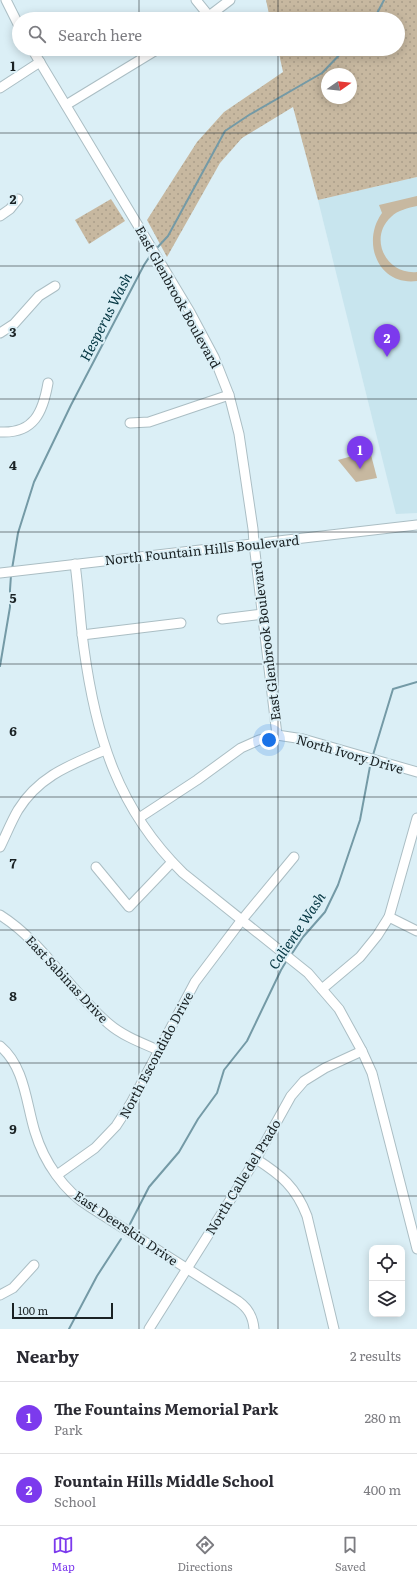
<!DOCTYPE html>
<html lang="en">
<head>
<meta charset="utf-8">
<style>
  :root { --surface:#fff; --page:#f7f7f7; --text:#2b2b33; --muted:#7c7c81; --line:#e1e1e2; --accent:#7c3aed }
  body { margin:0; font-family:Literata,serif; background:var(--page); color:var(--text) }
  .controls { position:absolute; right:12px; bottom:12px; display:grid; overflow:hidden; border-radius:8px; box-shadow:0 2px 10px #0003 }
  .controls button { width:36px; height:36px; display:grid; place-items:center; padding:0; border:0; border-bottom:1px solid var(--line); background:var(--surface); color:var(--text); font:20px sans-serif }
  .compass { position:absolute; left:321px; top:68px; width:36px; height:36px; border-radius:50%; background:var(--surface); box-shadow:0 2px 10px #0003; rotate:76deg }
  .scale { position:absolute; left:12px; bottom:10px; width:101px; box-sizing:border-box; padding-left:4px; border:2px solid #1a2224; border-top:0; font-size:11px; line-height:14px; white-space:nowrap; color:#1a2224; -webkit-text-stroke:3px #dbeff6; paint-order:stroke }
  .you { position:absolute; left:269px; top:740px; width:14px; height:14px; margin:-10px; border:3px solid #fff; border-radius:50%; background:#1a73e8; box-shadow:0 0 0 6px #1a73e833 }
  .badge { display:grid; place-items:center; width:26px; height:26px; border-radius:50%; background:var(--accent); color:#fff; font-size:13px; font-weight:700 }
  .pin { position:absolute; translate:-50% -33px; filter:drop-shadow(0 1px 2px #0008) }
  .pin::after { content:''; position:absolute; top:21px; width:14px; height:12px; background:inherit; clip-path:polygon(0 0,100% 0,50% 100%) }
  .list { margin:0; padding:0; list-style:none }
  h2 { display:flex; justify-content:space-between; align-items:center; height:52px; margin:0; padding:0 16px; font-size:17px }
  h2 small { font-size:13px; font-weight:400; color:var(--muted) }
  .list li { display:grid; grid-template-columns:26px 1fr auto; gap:12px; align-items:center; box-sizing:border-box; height:72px; padding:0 16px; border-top:1px solid var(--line) }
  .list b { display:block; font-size:15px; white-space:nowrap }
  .list p { margin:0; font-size:13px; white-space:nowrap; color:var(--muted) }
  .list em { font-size:13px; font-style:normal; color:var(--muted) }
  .icon { flex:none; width:22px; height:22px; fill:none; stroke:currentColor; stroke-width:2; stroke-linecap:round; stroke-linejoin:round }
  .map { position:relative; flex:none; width:417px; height:1329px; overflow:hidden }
  .search { position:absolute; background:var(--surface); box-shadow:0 2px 10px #0003; left:12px; right:12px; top:12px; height:44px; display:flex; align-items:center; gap:10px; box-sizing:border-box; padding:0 14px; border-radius:22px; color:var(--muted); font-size:15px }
  .sheet { height:196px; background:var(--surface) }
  nav { display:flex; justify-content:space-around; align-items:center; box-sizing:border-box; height:56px; border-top:1px solid var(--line); background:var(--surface); font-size:11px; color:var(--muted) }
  nav a { display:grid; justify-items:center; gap:2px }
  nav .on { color:var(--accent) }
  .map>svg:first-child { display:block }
  .built { fill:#c8e5ee }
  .grass { fill:url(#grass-dots); fill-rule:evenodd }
  .park { fill:#c7b8a0 }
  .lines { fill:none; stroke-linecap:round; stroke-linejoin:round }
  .stream { stroke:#749aa6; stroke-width:2 }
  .minor-casing { stroke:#abbec4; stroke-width:11 }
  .minor { stroke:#fff; stroke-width:9 }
  .grid { fill:none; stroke:#1a2224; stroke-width:1; stroke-opacity:0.55 }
  .labels { text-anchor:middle; stroke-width:4; stroke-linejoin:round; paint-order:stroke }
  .street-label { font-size:13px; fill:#1a2224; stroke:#dbeff6 }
  .water-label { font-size:14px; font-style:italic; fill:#033541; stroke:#dbeff6 }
  .grid-label { font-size:13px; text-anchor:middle; font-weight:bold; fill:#1a2224; stroke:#dbeff6; stroke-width:4; stroke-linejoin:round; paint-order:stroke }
</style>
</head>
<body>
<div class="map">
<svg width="417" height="1329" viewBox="0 0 417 1329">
  <defs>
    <pattern id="grass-dots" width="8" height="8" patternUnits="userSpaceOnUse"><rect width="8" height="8" fill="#c7b8a0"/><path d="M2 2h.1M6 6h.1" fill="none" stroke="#aa9e8a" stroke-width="1.8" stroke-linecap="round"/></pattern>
  </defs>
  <rect width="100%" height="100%" fill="#dbeff6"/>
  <path class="built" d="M417,177v336l-21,1 -78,-314z"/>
  <g class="grass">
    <path d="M266,0h151v177l-99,23 -25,-93 -51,31 -22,25 -53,94 -20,-37 50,-78 27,-30 59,-40 -5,-23h120v-30h-128zM327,74h24v24h-24z"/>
    <path d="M111,199l14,22 -36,23 -14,-24z"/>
  </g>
  <g class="park">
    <path d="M417,196v10c-9,2 -19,4 -26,11 -23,21 -5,58 26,55v9c-39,5 -56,-39 -35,-68l-3,-8z"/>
    <path d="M370,451l7,27 -21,4 -18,-22z"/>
  </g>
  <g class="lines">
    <g class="stream">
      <path d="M374,19l10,-19"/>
      <path d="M155,250l13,-14 57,-105 24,-16 73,-42 23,-24"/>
      <path d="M12,569l6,-36 16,-51 37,-77 73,-140 8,-12"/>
      <path d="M0,666l10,-59v-17l1,-15"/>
      <path d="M373,755l20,-66 24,-7"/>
      <path d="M291,955l12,-18 22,-25 13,-27 22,-65 11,-59"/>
      <path d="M130,1224l19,-37 30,-35 19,-33 19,-26 7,-23 23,-29 34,-71 6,-10"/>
      <path d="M69,1329l28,-53 24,-37"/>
    </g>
    <defs>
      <g id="minor">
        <path d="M6,0l13,26"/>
        <path d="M196,0l13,16"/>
        <path d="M205,19l25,-19"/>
        <path d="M32,49l158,263 24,45 15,38 10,39 14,95 1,15 23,191"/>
        <path d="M0,88l40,-26"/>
        <path d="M66,105l92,-56"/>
        <path d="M0,216l10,-7 8,-10"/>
        <path d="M0,333l14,-9 25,-28 16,-10"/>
        <path d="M130,423l19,-1 80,-27"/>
        <path d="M0,432c34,2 43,-20 48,-49"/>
        <path d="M75,564c4,28 5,57 9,85 12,88 34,160 99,224l125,100 31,36 23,42 10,22 45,176"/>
        <path d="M0,573l417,-48"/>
        <path d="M222,619l41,-5"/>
        <path d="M82,635l99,-12"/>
        <path d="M139,818l58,-38 44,-32 18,-8 18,-5 26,4 114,33"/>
        <path d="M0,847c6,-12 11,-25 18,-37 21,-34 52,-45 87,-60"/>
        <path d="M96,867l33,40 43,-45"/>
        <path d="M0,915c43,27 70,76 109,109 14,12 33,19 49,26"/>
        <path d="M389,917l28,14"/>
        <path d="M322,989l38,-32 17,-21 12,-19 28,-99"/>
        <path d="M0,1046c25,21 26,57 35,86 9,30 29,59 55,75l148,94c10,7 15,15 16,28"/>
        <path d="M256,1159c25,16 40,28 51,57l27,113"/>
        <path d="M57,1175l38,-27 21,-22 15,-23 64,-121 46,-61 53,-64"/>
        <path d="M0,1295l13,-7 21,-23"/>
        <path d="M149,1329l107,-170 35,-63 13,-15 21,-13 37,-17"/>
      </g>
    </defs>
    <use href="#minor" class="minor-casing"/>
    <use href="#minor" class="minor"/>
  </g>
  <path class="grid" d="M139,0v19M278,0v19M139,49v1280M278,49v1280M0,133h417M0,266h417M0,399h417M0,532h417M0,664h417M0,797h417M0,930h417M0,1063h417M0,1196h417"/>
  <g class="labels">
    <g class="street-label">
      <text transform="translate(178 297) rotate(61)" y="5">East Glenbrook Boulevard</text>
      <text transform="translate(202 550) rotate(-6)" y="5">North Fountain Hills Boulevard</text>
      <text transform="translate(266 641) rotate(-97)" y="5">East Glenbrook Boulevard</text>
      <text transform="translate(350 754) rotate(16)" y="5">North Ivory Drive</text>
      <text transform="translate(67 979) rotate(47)" y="5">East Sabinas Drive</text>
      <text transform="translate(156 1055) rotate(-62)" y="5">North Escondido Drive</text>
      <text transform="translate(243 1177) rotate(-59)" y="5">North Calle del Prado</text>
      <text transform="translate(126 1228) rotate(34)" y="5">East Deerskin Drive</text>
    </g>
    <g class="water-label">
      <text transform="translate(106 317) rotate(-63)" y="5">Hesperus Wash</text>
      <text transform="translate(297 931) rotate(-56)" y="5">Caliente Wash</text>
    </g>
  </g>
  <g class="grid-label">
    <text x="13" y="71">1</text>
    <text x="13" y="204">2</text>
    <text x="13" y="337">3</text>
    <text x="13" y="470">4</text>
    <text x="13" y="603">5</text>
    <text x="13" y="736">6</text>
    <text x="13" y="868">7</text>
    <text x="13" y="1001">8</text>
    <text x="13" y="1134">9</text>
  </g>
</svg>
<div class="controls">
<button><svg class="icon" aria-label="locate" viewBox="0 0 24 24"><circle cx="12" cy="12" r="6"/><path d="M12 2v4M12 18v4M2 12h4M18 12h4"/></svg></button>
<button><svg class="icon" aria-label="layers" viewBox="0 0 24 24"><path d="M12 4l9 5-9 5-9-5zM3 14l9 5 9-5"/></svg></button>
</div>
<svg class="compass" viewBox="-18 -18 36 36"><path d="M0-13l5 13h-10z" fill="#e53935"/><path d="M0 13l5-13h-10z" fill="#7c7c81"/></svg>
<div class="scale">100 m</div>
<div class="you"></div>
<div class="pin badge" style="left:360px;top:469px">1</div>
<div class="pin badge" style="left:387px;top:357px">2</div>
<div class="search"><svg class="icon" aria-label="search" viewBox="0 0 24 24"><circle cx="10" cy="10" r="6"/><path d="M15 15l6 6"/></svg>Search here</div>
</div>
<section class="sheet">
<h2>Nearby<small>2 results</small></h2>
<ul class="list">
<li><span class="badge">1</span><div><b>The Fountains Memorial Park</b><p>Park</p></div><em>280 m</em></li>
<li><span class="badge">2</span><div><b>Fountain Hills Middle School</b><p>School</p></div><em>400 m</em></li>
</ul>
</section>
<nav>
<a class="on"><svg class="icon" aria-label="map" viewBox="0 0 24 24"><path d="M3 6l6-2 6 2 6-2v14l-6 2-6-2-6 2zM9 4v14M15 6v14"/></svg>Map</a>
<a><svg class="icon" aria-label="directions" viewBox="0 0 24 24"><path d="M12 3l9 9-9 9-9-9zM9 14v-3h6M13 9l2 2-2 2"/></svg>Directions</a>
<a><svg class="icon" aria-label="saved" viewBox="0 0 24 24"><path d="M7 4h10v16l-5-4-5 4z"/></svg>Saved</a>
</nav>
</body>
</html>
